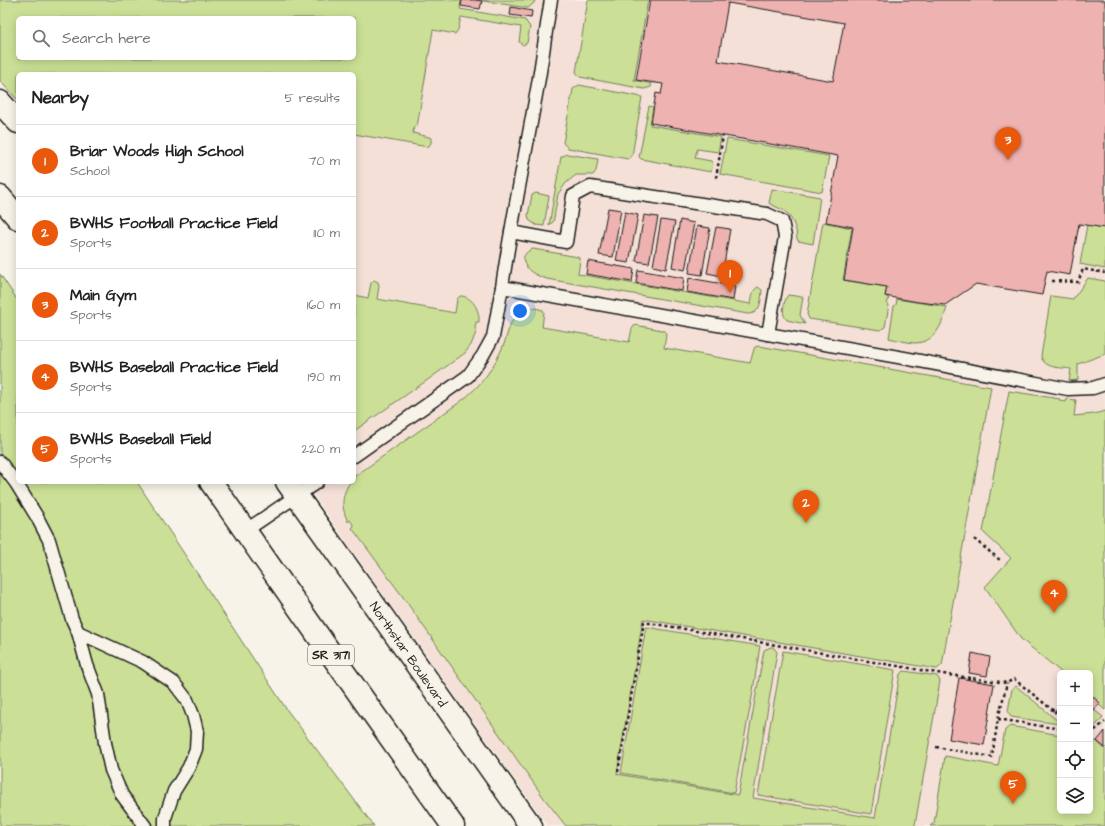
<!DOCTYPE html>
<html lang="en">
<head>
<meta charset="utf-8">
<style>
  :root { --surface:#fff; --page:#f6f6f6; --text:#222; --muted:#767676; --line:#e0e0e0; --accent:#ea580c }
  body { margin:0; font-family:"Architects Daughter",sans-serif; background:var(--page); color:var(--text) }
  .controls { position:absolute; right:12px; bottom:12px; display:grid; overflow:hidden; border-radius:6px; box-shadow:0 2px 10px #0003 }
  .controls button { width:36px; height:36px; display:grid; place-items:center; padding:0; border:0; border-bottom:1px solid var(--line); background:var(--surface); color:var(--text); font:20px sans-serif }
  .you { position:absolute; left:520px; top:311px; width:14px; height:14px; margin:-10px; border:3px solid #fff; border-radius:50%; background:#1a73e8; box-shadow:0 0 0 6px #1a73e833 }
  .badge { display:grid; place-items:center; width:26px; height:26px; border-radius:50%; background:var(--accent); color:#fff; font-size:13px; font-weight:700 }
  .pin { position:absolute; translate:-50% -33px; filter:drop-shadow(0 1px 2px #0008) }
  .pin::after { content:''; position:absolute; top:21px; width:14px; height:12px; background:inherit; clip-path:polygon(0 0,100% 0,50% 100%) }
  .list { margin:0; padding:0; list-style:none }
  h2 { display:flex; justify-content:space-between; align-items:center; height:52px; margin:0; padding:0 16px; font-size:17px }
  h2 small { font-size:13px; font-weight:400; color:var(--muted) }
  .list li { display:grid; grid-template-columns:26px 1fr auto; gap:12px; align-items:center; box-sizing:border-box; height:72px; padding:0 16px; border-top:1px solid var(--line) }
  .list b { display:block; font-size:15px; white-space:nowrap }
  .list p { margin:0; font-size:13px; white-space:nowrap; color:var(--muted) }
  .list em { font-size:13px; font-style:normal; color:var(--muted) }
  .icon { flex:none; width:22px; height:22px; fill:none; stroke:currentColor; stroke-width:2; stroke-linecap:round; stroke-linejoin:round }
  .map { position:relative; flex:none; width:1105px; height:826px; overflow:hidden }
  .search { position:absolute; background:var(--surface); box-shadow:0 2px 10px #0003; left:16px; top:16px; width:340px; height:44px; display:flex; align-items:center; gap:10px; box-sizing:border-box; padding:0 14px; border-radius:6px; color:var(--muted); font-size:15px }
  .panel { position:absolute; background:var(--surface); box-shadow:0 2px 10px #0003; left:16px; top:72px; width:340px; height:412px; border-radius:6px }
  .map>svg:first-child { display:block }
  .built { fill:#f4e0d7; fill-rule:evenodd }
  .green { fill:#cbe096; stroke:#747e59; fill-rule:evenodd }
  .building { fill:#eeb2b0; stroke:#1c1c1c; fill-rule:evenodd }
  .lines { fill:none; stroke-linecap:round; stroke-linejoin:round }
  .lane-casing { stroke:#1c1c1c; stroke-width:15 }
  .primary-casing { stroke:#1c1c1c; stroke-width:25 }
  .path { stroke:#1c1c1c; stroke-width:2.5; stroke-dasharray:3 3; stroke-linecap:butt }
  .lane { stroke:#f7f3e8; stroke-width:12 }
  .primary { stroke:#f7f3e8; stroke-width:22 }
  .labels { text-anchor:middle; stroke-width:4; stroke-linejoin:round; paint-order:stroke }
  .shield { fill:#f7f3e8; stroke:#5e5c59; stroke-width:1 }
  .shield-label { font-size:12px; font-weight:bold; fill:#1c1c1c }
  .street-label { font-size:13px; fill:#1c1c1c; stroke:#f7f3e8 }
</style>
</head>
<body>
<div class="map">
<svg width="1105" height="826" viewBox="0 0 1105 826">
  <rect width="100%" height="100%" fill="#f7f3e8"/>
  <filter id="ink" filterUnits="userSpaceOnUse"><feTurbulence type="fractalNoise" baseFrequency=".025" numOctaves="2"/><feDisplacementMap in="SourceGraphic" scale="8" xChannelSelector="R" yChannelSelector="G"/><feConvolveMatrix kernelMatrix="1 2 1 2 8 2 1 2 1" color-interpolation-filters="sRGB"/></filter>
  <g filter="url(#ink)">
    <path class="built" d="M0,0h1105v826h-557l-180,-253 -63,-91h49v-408h-336v30l-18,-21zM18,18h336v40h-336zM1060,673h30v138h-30z"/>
    <g class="green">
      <path d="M0,0h461l-1,9 65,11 5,7 -3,16 -4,2 -4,-3 2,-15 -60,-10 -3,13 -3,4 -22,-4 -16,97 -3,-1 -1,7 16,4 2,1v5l-3,4 -74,-13v-60h-336v26l-18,-19zM18,18h336v40h-336z"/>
      <path d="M477,0h58l-1,3 -6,5z"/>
      <path d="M588,0h60l-14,80 18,4 -1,3 -7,2 -64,-12 -4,-5z"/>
      <path d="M579,85l63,12 -10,59 -4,3 -60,-11 -5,-5 10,-54z"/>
      <path d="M649,106l4,1 -3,18 71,12 -3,15 -21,-3 -2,9 16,3 2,3 -2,8 -70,-13 -2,-2z"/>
      <path d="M727,139l102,17 -7,36 -102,-18z"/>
      <path d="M567,154l31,5 -2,12 -3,4h-17l-10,8 -8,11 -4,24 -1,4 -4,3 12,-68z"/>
      <path d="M772,189l48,8 -7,47 -15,-3 -1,-2 -1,-9 -3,-8 -5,-8 -5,-4 -13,-6 -1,-1z"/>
      <path d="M536,193l13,3 -5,30 -8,-1 -7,-5 -1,-5 4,-20z"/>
      <path d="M823,222l29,6 -9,52 44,7 -2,9 4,2 -2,6 2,1 -4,22 -5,3 -71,-11 -2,-5z"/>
      <path d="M1087,225l18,3v41l-25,-5z"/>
      <path d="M533,249l45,8 2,3 -2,14 173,30c1,-6 1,-14 7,-17l4,3c-1,10 -1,24 -14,24l-201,-35c-6,-2 -12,-4 -17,-8 -9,-8 -9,-18 3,-22z"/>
      <path d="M0,274l18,27v181h119l150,228 87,116h-374z"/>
      <path d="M1088,278l17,3v73l-27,10v16l-9,1 2,-12c-12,-2 -27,0 -30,-13l10,-60 22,3z"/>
      <path d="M374,280l4,2 1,4 -2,13 78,14 2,-14 3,-3c13,0 20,15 19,26h-3l-1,7 2,1 -6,15 -6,8 -36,26 -75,52v-136l14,3 3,-15z"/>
      <path d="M788,295l15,2 -3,18 5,9 -18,-4c-1,-1 -3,-4 -3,-5 -2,-6 1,-16 4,-20z"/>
      <path d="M897,299l50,8c-5,17 -11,36 -33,36 -8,-1 -17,-3 -25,-5l5,-32 2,-1z"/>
      <path d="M535,308l8,2 1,2 -2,15 87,15 3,-13 3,-4 27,5 3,1 1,4 -2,13 86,15 4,-14 1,-2 4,-1 232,41 -49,278 -5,4 -294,-50 -26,155 121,21 26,-145 7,-3h2l4,5 -24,146 122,20 25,-144 4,-3 33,5 3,5 -25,144 -1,1h-348l-22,-28 -141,-201 -51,-69 2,-2 -4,-6 -2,2c-7,-15 -7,-26 2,-40h4l1,-6 105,-74c21,-16 34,-34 44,-58 4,-10 5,-23 14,-31 5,-4 10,-4 17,-5z"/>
      <path d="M1009,391l51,8v2l6,1 1,-3 9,1 -2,16 20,-2 11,-3v299l-15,-13v-24h-28l-41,-34 -36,-52 26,-29 -28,-26z"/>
      <path d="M646,627l114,19 -8,51 -18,96 -113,-20z"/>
      <path d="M783,651l112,19 -24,144 -113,-19z"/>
      <path d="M1016,686l43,36v2l-48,-7 -3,-6 4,-22z"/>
      <path d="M1090,707l13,10 -11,13h-2z"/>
      <path d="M1010,726l50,9v76h30v-71l6,1 9,8v77h-175l4,-3 11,-67 53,10 7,-36z"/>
    </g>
    <g class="building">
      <path d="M462,0h12l8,1 -2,8 -19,-3z"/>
      <path d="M650,0h455v228l-26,-4 -9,51 -23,-4 -5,24 -66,-11 -31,21 -27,-3 -33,-6 2,-9 -43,-7 9,-53 -27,-5 12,-66 -187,-33 5,-30 5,1 2,-10 -27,-4zM728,3l116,20 -11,58 -115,-20z"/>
      <path d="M511,7l21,4 -1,7 -21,-3z"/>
      <path d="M608,208l13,2 -8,47 -14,-2z"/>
      <path d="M625,212l13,3 -9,48 -13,-2z"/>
      <path d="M644,215l14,2 -9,46 -13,-2z"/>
      <path d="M661,220l14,2 -9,47 -13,-3z"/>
      <path d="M680,220l14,3 -9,47 -13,-3z"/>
      <path d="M697,226l13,2 -8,47 -13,-2z"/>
      <path d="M716,227l14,2 -8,47 -15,-3z"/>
      <path d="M588,261l46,8 -2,13 -46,-8z"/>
      <path d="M638,270l46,8 -2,13 -46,-8z"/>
      <path d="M689,278l46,8 -2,14 -46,-8z"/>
      <path d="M972,653l18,4 -3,19 -18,-3z"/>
      <path d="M959,678l35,6 -10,61 -35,-6z"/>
      <path d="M1090,694l10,9 -6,7 -4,-3z"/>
      <path d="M1105,731v17l-8,-7z"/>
    </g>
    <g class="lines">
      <defs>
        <g id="lane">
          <path d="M551,0c-5,28 -8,56 -13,84 -12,68 -26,135 -36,203l402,71 164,31 25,-1 12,-4"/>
          <path d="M511,232l55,10 7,-46 17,-9 177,27 15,7 3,16 -17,97"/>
          <path d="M354,456l114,-80 15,-21 10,-18 9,-50"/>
          <path d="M0,462l16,21 21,34 12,23 23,79 6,13 65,30 31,21 13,17 6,15 4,16 -1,18 -7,18 -15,24 -9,27v8"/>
          <path d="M245,531l72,-49"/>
          <path d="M78,632l9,33 11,29 7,49 6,27 11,25 23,31"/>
        </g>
        <g id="primary">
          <path d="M0,102l18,20"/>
          <path d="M0,197l18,21"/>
          <path d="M211,482l120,172 122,172"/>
          <path d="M287,482l244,344"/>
        </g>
      </defs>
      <use href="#lane" class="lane-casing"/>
      <use href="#primary" class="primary-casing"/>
      <g class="path">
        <path d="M716,178l7,-42"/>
        <path d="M1052,281l26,1 5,-13 22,4"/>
        <path d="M974,539l26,21"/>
        <path d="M1060,706l-5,6 5,5"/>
        <path d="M998,719l62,10"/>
        <path d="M1090,734l15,-12"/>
        <path d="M936,747l56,10 6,-38 9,-36"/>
        <path d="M618,772l26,-150 305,53 58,8 7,-4 41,33"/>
      </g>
      <use href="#lane" class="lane"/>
      <use href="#primary" class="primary"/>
    </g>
  </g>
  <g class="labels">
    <rect class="shield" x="308" y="645" width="46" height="20" rx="3"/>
    <g class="shield-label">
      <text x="331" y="659">SR 3171</text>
    </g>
    <g class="street-label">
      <text transform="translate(409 654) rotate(55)" y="5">Northstar Boulevard</text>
    </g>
  </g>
</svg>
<div class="controls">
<button>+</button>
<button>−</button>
<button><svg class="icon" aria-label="locate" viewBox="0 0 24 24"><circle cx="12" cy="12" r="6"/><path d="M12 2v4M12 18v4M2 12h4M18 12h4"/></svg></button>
<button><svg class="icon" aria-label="layers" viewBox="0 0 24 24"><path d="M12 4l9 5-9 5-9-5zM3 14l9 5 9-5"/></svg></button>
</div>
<div class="you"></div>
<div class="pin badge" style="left:730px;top:293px">1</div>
<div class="pin badge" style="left:806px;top:523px">2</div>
<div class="pin badge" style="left:1008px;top:160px">3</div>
<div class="pin badge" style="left:1054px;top:613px">4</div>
<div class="pin badge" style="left:1013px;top:804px">5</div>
<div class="search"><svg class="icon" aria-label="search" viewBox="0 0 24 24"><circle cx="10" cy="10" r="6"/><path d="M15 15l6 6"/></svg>Search here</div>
<section class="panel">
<h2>Nearby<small>5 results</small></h2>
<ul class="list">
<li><span class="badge">1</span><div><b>Briar Woods High School</b><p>School</p></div><em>70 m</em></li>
<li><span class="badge">2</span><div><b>BWHS Football Practice Field</b><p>Sports</p></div><em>110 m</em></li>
<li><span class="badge">3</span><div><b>Main Gym</b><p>Sports</p></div><em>160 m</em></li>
<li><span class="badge">4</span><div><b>BWHS Baseball Practice Field</b><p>Sports</p></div><em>190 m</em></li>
<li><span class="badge">5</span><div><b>BWHS Baseball Field</b><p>Sports</p></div><em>220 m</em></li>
</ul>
</section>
</div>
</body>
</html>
